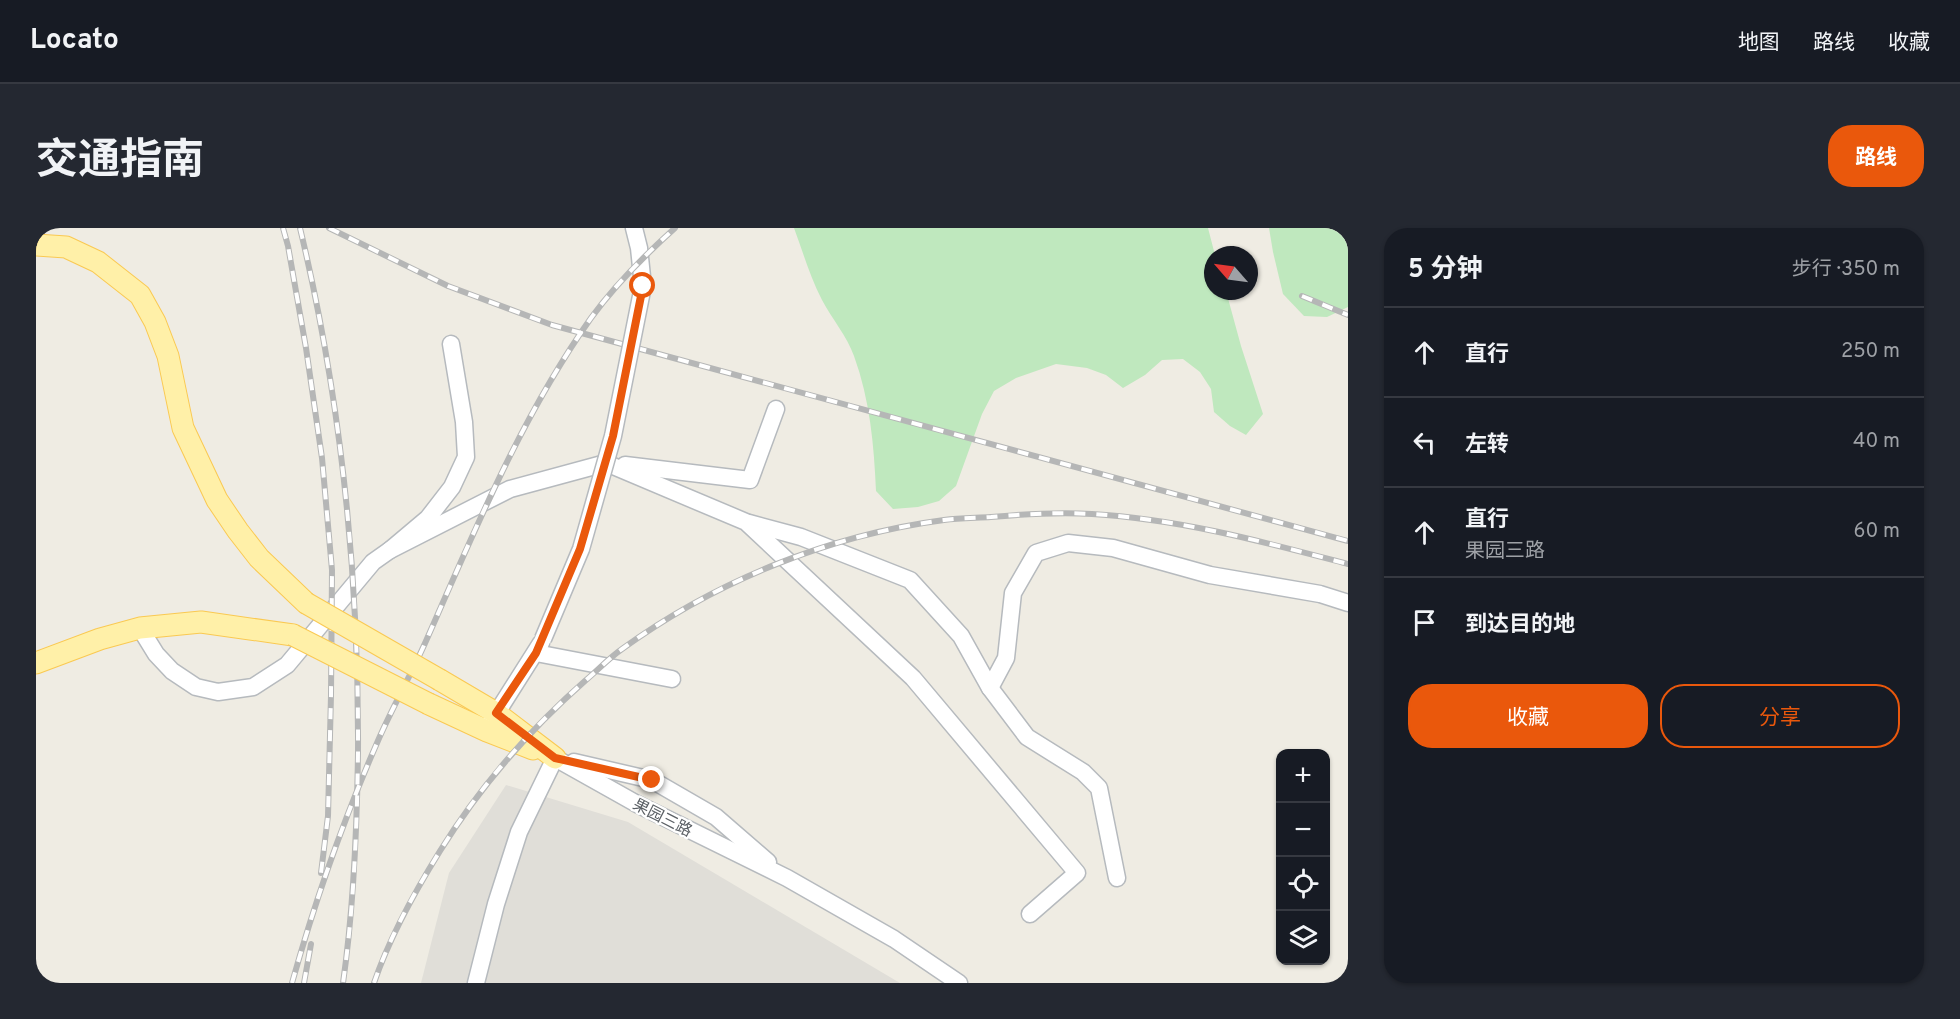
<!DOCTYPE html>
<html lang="zh">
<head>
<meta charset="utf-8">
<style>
  :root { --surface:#171b24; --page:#242831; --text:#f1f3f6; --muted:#9ea1a6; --line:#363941; --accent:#ea580c }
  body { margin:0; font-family:Overpass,"Noto Sans SC",sans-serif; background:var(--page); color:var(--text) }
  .controls { position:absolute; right:18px; bottom:18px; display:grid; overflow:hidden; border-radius:12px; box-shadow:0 2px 4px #0004 }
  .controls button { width:54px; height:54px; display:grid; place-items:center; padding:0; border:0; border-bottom:2px solid var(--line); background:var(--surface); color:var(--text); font:30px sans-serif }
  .compass { position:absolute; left:1168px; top:18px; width:54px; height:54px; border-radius:50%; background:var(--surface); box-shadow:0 2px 4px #0004; rotate:298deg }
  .stop { position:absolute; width:18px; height:18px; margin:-14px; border:4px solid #ea580c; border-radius:50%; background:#fff }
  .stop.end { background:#ea580c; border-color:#fff; box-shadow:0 2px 6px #0008 }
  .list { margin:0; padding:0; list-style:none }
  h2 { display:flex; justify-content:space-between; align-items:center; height:78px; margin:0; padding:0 24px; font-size:26px }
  h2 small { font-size:20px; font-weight:400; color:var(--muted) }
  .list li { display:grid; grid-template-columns:39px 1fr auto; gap:18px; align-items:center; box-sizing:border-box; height:90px; padding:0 24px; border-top:2px solid var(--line) }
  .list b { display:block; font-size:22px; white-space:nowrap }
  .list p { margin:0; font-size:20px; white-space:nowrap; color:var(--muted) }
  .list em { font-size:20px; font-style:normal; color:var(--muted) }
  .actions { display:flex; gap:12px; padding:18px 24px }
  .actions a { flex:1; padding:14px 0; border:2px solid var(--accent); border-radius:24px; text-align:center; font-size:21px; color:var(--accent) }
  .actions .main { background:var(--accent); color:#fff }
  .icon { flex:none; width:33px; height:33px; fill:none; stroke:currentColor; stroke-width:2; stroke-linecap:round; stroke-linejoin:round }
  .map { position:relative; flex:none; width:1312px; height:755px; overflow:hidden; border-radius:24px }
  header { display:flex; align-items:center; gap:36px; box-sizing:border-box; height:84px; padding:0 30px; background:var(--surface); border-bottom:2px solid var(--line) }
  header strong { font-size:28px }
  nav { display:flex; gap:33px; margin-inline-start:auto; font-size:21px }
  .intro { display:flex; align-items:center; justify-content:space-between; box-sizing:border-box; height:144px; padding:0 36px }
  h1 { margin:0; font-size:42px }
  .button { padding:15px 27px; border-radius:24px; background:var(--accent); color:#fff; font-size:21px; font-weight:700 }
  main { display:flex; gap:36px; padding:0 36px }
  aside { flex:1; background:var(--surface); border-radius:24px; box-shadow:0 2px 4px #0004 }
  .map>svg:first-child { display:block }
  .industrial { fill:#e0ded8 }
  .green { fill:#bfe8be }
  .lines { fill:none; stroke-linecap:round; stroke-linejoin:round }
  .minor-casing { stroke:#b6babe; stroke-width:19 }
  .major-casing { stroke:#fac952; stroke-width:23 }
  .minor { stroke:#fff; stroke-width:16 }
  .major { stroke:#fff0a8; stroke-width:21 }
  .rail-casing { stroke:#b5b6b6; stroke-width:6 }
  .rail { stroke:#fff; stroke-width:4; stroke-dasharray:11; stroke-linecap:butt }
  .minor-bridge-casing { stroke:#b6babe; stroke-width:19; stroke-linecap:butt }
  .major-bridge-casing { stroke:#fac952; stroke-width:23; stroke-linecap:butt }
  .minor-bridge { stroke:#fff; stroke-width:16 }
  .major-bridge { stroke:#fff0a8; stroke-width:21 }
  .route { stroke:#ea580c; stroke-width:8 }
  .labels { text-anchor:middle; stroke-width:4.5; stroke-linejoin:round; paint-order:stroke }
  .street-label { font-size:16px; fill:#5b6065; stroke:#fff }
</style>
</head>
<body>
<header>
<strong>Locato</strong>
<nav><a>地图</a><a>路线</a><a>收藏</a></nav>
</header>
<div class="intro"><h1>交通指南</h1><a class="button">路线</a></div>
<main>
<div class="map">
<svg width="1312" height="755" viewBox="0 0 1312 755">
  <rect width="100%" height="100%" fill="#efece3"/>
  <path class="industrial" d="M470,557l122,37 272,161h-479l28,-110z"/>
  <g class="green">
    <path d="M758,0h414l7,27h-2v36h13l15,55 22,68 -17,21 -16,-9 -16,-14 -3,-23 -11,-17 -17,-13 -21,1 -17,15 -22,13 -17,-13 -19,-7 -31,-4 -40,14 -22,13 -12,23 -26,72 -17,15 -21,6 -25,2 -17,-18c-2,-46 -6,-91 -22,-135 -7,-20 -22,-37 -32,-56 -12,-23 -19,-48 -28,-72z"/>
    <path d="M1233,0h79v79l-21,10 -23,-1 -21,-22 -10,-42z"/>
  </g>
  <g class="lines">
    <defs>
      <g id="minor">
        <path d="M598,0l5,20 4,38"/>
        <path d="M589,237l125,15 26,-71"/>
        <path d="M713,295l52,14 109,43 51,56 29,52 37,49 56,35 16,16 18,90"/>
        <path d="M354,322l120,-61 96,-26 140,59 167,156 164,195 -47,41"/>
        <path d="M104,400l16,26 16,17 24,16 22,5 35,-5 34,-22 86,-103 17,-12 38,-32 24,-31 14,-30 -2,-35 -13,-78"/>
        <path d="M500,425l136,26"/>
        <path d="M954,460l16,-30 7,-65 23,-40 32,-10 45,5 97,27 110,19 28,9"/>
        <path d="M455,494l50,-79"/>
        <path d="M519,530l82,46 150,74 107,61 65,44"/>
        <path d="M538,534l78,18 64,37 52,45"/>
        <path d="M440,755l20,-79 23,-72 36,-74"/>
      </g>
      <g id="major">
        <path d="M0,17l30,2 32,15 42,33 15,27 13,34 15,72 34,72 21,31 21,27 47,45"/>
        <path d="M0,435l64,-24 40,-11 61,-6 92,13"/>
        <path d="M404,452l56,33 59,45"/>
        <path d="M393,476l58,27 46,18"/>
      </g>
    </defs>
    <use href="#minor" class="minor-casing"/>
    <use href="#major" class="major-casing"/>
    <use href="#minor" class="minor"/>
    <use href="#major" class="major"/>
    <defs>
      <g id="rail">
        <path d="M247,0l5,18 18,102 16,110 10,112 -1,125 -3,121 -7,57"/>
        <path d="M264,0c41,171 59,348 58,524 -1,77 -4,154 -15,231"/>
        <path d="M293,0l119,58 104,39 796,216"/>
        <path d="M1266,68l46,19"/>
        <path d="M256,755c23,-82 51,-162 85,-240 15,-35 34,-68 49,-102 49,-111 95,-224 165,-323 24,-33 54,-63 84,-90"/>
        <path d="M268,755l7,-39"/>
        <path d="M338,755c16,-47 40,-90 66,-132 41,-66 88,-120 146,-171 12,-10 23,-22 36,-31 94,-68 207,-114 322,-129 16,-2 32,-2 47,-3 34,-3 68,-5 101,-3 88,5 172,28 256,50"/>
      </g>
    </defs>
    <use href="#rail" class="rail-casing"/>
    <use href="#rail" class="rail"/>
    <defs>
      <path id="minor-bridge" d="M507,411l38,-90 32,-113 30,-150"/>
      <g id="major-bridge">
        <path d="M270,375l134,77"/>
        <path d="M257,407l136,69"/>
      </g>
    </defs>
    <use href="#minor-bridge" class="minor-bridge-casing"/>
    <use href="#major-bridge" class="major-bridge-casing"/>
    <use href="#minor-bridge" class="minor-bridge"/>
    <use href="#major-bridge" class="major-bridge"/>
  </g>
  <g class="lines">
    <path class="route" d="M607,58l-30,150 -33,113 -44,104 -40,60 59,45 97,22"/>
  </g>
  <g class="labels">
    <g class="street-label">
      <text transform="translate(627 589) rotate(27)" y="6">果园三路</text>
    </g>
  </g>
</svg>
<div class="controls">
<button>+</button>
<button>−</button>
<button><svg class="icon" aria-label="locate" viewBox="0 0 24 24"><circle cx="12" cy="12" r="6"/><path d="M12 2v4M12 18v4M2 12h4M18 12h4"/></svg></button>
<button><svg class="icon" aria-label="layers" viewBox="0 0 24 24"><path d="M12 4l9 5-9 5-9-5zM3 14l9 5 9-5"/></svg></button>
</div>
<svg class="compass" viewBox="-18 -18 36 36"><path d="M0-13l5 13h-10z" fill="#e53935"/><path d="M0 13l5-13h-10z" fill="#9ea1a6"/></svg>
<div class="stop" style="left:607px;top:58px"></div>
<div class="stop end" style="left:616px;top:552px"></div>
</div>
<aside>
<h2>5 分钟<small>步行 · 350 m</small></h2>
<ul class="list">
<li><svg class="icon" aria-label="ahead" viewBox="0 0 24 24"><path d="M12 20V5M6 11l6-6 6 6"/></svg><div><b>直行</b></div><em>250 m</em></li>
<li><svg class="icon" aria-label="left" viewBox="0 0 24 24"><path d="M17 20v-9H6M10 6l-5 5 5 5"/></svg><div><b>左转</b></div><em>40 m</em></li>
<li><svg class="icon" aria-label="ahead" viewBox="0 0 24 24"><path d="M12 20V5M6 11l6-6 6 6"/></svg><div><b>直行</b><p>果园三路</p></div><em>60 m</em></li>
<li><svg class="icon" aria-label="arrive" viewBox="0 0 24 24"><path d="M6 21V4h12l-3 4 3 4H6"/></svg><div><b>到达目的地</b></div></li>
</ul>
<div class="actions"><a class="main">收藏</a><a>分享</a></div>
</aside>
</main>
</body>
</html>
